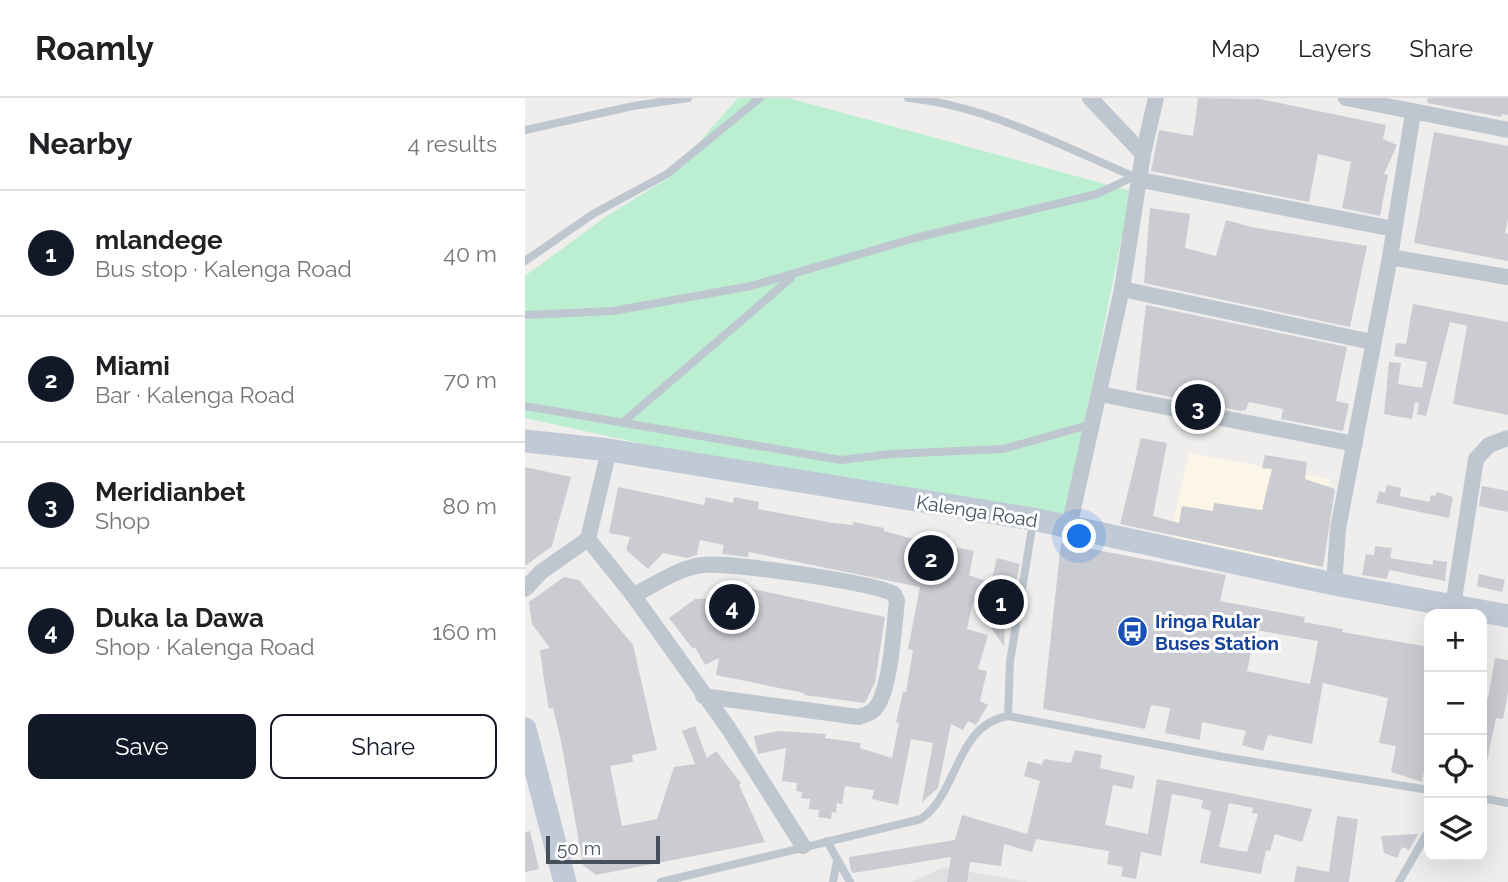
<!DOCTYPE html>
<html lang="en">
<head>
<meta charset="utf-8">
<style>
  :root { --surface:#fff; --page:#f6f6f6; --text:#202124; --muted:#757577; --line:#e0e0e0; --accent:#111827 }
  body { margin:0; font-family:Raleway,sans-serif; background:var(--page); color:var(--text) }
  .controls { position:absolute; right:21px; bottom:21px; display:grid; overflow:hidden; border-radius:14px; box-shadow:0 7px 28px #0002 }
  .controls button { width:63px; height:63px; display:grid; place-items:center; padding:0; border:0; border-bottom:2px solid var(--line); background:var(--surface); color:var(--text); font:35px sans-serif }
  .scale { position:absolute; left:21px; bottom:18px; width:114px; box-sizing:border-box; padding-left:7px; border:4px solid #46505b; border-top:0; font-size:19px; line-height:24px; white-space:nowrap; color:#46505b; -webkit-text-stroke:5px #fff; paint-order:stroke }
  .you { position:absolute; left:555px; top:439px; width:24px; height:24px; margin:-18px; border:5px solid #fff; border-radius:50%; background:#1a73e8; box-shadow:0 0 0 10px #1a73e833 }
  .badge { display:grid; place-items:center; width:46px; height:46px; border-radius:50%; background:var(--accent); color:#fff; font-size:23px; font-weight:700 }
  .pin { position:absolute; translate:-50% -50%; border:4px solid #fff; box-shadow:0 2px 7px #0006 }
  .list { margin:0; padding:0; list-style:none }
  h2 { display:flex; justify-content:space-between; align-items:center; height:91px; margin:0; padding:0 28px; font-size:30px }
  h2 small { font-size:23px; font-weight:400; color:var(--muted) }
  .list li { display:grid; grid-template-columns:46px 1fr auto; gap:21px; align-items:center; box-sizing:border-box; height:126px; padding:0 28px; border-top:2px solid var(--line) }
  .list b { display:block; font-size:26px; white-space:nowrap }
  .list p { margin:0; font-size:23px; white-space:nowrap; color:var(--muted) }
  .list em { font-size:23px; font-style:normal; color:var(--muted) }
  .actions { display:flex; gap:14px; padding:21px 28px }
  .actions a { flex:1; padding:16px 0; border:2px solid var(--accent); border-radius:14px; text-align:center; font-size:24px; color:var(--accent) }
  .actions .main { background:var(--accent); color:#fff }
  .icon { flex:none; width:38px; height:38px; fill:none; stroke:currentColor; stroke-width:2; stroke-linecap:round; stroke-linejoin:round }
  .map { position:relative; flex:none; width:983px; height:784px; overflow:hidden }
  header { display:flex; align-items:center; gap:42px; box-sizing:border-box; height:98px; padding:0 35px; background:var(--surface); border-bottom:2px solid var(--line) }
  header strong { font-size:33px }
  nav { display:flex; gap:38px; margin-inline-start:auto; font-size:24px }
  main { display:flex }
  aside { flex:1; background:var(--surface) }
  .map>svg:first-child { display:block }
  .commercial { fill:#fbf6e6 }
  .education { fill:#e1dfdf }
  .green { fill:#bceed1 }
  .building { fill:#caccd2; fill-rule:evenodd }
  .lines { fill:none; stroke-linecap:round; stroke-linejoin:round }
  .lane { stroke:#bec7d0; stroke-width:8 }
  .street { stroke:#bec7d0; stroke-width:16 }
  .secondary { stroke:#c0cad7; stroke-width:23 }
  .labels { text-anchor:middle; stroke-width:6; stroke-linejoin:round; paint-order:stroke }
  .street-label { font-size:19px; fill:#46505b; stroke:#fff }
  .transit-label { font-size:19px; font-weight:bold; fill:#164399; stroke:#fff; text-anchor:start }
</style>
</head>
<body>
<header>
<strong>Roamly</strong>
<nav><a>Map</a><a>Layers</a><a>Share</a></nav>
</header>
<main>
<aside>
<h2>Nearby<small>4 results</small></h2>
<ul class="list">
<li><span class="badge">1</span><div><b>mlandege</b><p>Bus stop · Kalenga Road</p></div><em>40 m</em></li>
<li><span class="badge">2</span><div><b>Miami</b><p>Bar · Kalenga Road</p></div><em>70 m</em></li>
<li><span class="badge">3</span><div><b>Meridianbet</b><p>Shop</p></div><em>80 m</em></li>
<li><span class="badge">4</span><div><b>Duka la Dawa</b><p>Shop · Kalenga Road</p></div><em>160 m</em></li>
</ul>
<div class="actions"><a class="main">Save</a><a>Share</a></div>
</aside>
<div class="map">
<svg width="983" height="784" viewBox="0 0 983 784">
  <rect width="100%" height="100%" fill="#f0eeed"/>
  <path class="commercial" d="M664,355l141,26 -19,104 -146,-24z"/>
  <path class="education" d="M419,769l84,15h-116z"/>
  <path class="green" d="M213,0h50l343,93 -69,345 -537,-118v-142l83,-61 59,-36z"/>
  <g class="building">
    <path d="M673,0l62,1 126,26 -3,14 14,6 -13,29 4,1 -8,41 -38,-8 9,-46 -33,-8 -9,48 -158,-31 8,-41 34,6z"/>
    <path d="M903,0h80v17l-6,-1 -1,3 -74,-14z"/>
    <path d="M909,34l74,14v73l-3,14 3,1v27l-94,-18z"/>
    <path d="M625,110l40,6 -5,34 31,8 10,-36 25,7 116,19 -17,81 -206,-44z"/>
    <path d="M888,206l95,18v93l-55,-11 14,-78 -17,-4 -24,94 -9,-2 2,-11 -4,-1 -3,17 -28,-5 5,-52 12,1 -3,21 24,4 5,-26 -33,-6 2,-13 10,1z"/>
    <path d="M621,207l201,42 -11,54 13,3 -6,27 -62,-12 2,-10 -34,-7 -3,8 -5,1 -105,-21z"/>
    <path d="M616,340l26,5 -14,73 26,7 3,-17 31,5 1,-8 48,7 10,-41 -10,-1 3,-13 42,7 -2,17 30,10 -12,78 -203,-43z"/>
    <path d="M0,369l46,10 -19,69 -27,20z"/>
    <path d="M862,387l14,3 -1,8 29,6 2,-7 4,1 2,-4 16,5 -4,21 -73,-15 3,-12 6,2z"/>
    <path d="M957,388l26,5v21l-29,-6z"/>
    <path d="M93,389l86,18 2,-8 27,6 1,-6 25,5 -1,7 75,14 20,2v-3l31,6v3l29,8 61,12 -5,24 22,8 6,-25 23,6 -4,17 -9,-2 -3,67 -13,-18 14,-10 -32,-16 -6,27 21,6 -10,34 9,2 -7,30 8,4 -12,20 -8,-4 -5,9 -12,-6 -13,64 -16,14 11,-59 -22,-4 -13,66 -26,-6 2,-9 -29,-4 -3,18 -5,-1 -1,10 -4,-1 -1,7 -13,-2 1,-7 -10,-1 1,-10 -9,-1 1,-6 -6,-1 1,-8 -15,-2 4,-33 -28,6 -4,-18 24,-5 48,3 -1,4 36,5 -1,5 32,10 7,-35 -3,-1 7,-30h3l7,-42 -5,-1 12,-62 -171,-35 -1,5 -26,-3 2,-9 -24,-5 -3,15 -10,3 -24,-5 -15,16 -22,-19 4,-13 -21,-4z"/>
    <path d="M536,445l165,32 -6,26 85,16 -1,5 39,7 -1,3 87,15v99l-7,36 -31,-10 5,-26 -17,-3 9,-45 -65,-15 -11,61 -44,-9 -5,16 -21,-6 4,-14 -44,-9 -2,18 -35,-7 5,-25 -19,-3 -6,24 -102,-20zM731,532l62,11 -8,43 -63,-13z"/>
    <path d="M850,448l17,2 -2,10 43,7v-5l14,2 -2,19 -56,-11 -2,9 -25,-4 4,-21 8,1z"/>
    <path d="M954,476l26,6 -3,12 -25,-6z"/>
    <path d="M39,479l15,3 54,65 24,105 -25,5 1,7 -23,4 12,60 35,-7 17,-52 21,-3 -13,-33 13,-5 12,32 9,-7 25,32 -2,2 26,57 -169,33 -13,-10 -22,-124 -8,-33 -4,1 -5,-29 -4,-30 10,-2 -18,-24 -3,-22z"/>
    <path d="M214,488l146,31 -10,65 -10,21 -61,-8v-2l-88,-18 3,-17 -14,7 -10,-18 -2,2 -24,-31 26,-19 24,-1z"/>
    <path d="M970,560l13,2v32l-5,27 -7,-1 -9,43 -5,-1v-64l6,2z"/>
    <path d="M550,652l27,5 -2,13 35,8 -3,13 -19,-4 -8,40 43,9 9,-55 155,30 -10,33 -27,-8 -5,17 -4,-1 -5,24 -61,-11 11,-52 -10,-3 2,-8 -31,-6 -11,62 -20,-4 -5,27 -15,-3 2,-9 -16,-3 2,-13 -73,-12 -4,13 -28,-8 -3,22 -31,-4 -3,20h-20l4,-25 -98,16 -2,-2 -2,-14 106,-17 7,-25 65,19 13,-53 -16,-5 4,-15 14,4 2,-6 27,4zM704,705l24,5 -1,5 6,1 -11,38 -28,-5z"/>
    <path d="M812,718l21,3 -9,63h-55l3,-16 32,6z"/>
    <path d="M5,733l9,38 -14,3v-40z"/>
    <path d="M893,736l-9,16 -7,-3 -5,11 -13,-5 -3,-17z"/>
  </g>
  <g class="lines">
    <g class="lane">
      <path d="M383,0c77,7 156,49 227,79"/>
      <path d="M0,32l108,-24 55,-8"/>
      <path d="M0,163l68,-47 74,-40 93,-76"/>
      <path d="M0,217l88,-4 138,-25 164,-48 182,-44 36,-17"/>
      <path d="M0,308l316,54 49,-6 113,-5 89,-25"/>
      <path d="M97,325l169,-145"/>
      <path d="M483,618l2,-54 23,-140"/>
      <path d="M957,700l26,5"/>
      <path d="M302,743l23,41"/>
      <path d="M136,784l260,-63c38,-26 34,-94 87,-103l216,41 205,33"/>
      <path d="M308,784l4,-21"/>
      <path d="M874,784l30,-52"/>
    </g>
    <g class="street">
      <path d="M565,0l53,56"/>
      <path d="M821,0l162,32"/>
      <path d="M616,82l253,49"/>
      <path d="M865,159l118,20"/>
      <path d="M597,191l250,53"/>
      <path d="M575,296l255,50"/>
      <path d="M544,429l53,-238 21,-135 13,-56"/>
      <path d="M63,441l45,56 96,134 74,117"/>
      <path d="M809,486l4,-55 52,-272 23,-144"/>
      <path d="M0,491l16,-17 47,-33 21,-89"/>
      <path d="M108,497c22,-10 45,-27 69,-30 27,-3 169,17 192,29l3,7c-3,26 -6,84 -20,105 -4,7 -12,9 -19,11l-155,-21"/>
      <path d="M928,508l23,-147 13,-14 19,-7"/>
    </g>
    <g class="secondary">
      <path d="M0,343l84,9 424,69 301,65 174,32"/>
      <path d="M0,631l40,153"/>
    </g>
  </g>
  <defs>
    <symbol id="bus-disc" viewBox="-11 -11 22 22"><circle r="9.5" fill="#1a4fb4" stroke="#fff"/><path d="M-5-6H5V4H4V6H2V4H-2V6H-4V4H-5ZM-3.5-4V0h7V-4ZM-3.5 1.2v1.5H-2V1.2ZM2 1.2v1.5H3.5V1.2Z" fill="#fff"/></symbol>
  </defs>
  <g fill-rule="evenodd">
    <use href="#bus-disc" x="590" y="516" width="35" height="35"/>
  </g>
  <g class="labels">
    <g class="street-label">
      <text transform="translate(452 413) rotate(9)" y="7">Kalenga Road</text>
    </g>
    <g class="transit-label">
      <text x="630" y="530">Iringa Rular<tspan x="630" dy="22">Buses Station</tspan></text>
    </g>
  </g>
</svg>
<div class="controls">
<button>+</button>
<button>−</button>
<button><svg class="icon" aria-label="locate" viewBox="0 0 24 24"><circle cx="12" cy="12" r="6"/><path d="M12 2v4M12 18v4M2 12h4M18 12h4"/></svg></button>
<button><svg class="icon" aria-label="layers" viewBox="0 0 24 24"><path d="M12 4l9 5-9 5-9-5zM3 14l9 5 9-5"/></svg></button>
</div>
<div class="scale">50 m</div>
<div class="you"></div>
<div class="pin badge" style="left:476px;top:504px">1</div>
<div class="pin badge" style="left:406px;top:460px">2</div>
<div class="pin badge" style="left:673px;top:309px">3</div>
<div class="pin badge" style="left:207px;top:509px">4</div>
</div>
</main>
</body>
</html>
